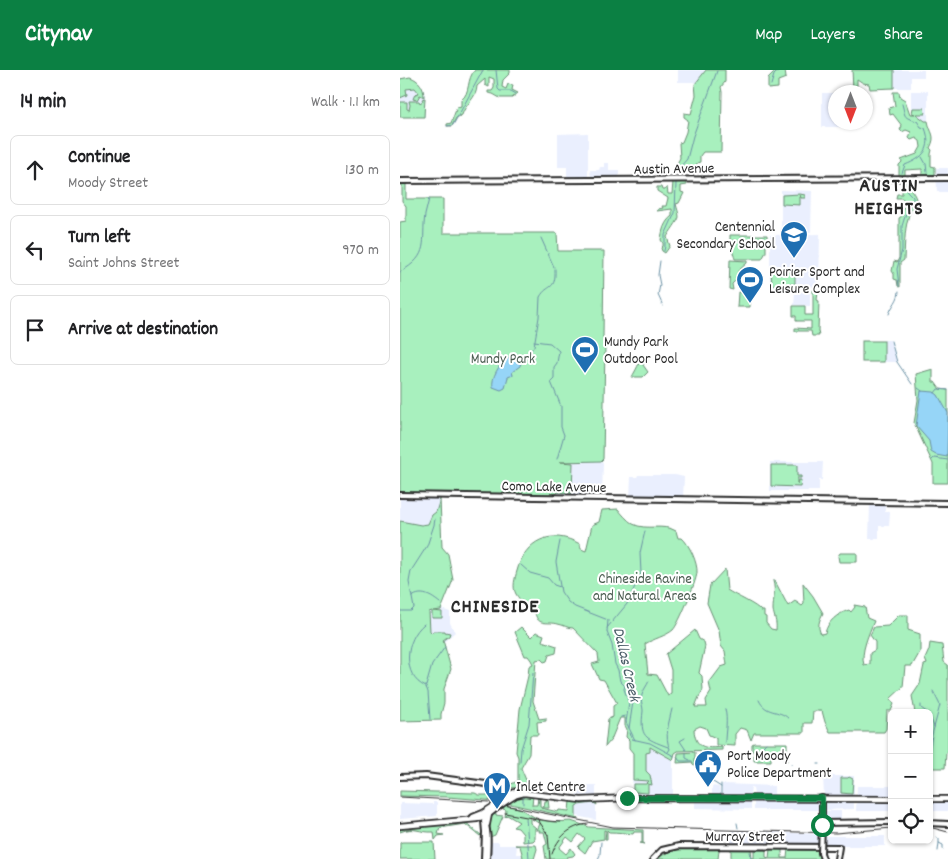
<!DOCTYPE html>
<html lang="en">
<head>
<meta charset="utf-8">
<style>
  :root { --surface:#fff; --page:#f6f6f6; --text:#202124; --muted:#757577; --line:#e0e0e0; --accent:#0b8043 }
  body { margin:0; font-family:Dekko,sans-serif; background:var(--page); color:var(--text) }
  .controls { position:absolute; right:15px; bottom:15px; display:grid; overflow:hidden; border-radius:8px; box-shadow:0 1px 4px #0004 }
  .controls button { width:45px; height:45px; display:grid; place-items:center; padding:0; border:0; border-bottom:1px solid var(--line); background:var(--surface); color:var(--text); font:25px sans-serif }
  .compass { position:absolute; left:428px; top:15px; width:45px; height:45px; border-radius:50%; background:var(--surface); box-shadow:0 1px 4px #0004; rotate:180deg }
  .stop { position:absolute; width:15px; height:15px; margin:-11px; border:4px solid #0b8043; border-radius:50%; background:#fff }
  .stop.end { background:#0b8043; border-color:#fff; box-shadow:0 1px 5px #0008 }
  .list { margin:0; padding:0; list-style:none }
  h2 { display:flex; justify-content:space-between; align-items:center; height:65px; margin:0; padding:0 20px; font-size:21px }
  h2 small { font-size:16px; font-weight:400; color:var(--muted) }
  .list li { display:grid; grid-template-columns:32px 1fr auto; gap:15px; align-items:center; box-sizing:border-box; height:70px; margin:0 10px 10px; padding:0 10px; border:1px solid var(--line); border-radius:8px }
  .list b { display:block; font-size:19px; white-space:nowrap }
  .list p { margin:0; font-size:16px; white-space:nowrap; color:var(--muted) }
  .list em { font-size:16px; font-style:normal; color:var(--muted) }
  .icon { flex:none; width:28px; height:28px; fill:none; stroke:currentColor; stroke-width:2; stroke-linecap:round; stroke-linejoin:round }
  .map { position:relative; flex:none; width:548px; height:789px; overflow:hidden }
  header { display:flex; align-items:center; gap:30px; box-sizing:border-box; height:70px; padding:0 25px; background:var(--accent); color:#fff }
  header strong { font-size:24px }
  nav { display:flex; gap:28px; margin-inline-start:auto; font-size:18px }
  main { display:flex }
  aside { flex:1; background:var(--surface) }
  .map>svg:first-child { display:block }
  .built { fill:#eaeffe }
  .green { fill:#a8f0be; stroke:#6a8e74 }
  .water { fill:#96d5f7; stroke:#6b91a5 }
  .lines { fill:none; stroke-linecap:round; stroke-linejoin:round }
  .stream { stroke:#6b91a5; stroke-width:1 }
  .secondary-casing { stroke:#2b2b2b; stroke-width:8 }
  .primary-casing { stroke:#2b2b2b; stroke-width:8 }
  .secondary { stroke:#fff; stroke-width:4 }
  .primary { stroke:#fff; stroke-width:4.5 }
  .rail { stroke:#2b2b2b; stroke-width:1 }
  .secondary-bridge-casing { stroke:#2b2b2b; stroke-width:8; stroke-linecap:butt }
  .primary-bridge-casing { stroke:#2b2b2b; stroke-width:8; stroke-linecap:butt }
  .secondary-bridge { stroke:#fff; stroke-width:4 }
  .primary-bridge { stroke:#fff; stroke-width:4.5 }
  .route { stroke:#0b8043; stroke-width:6 }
  .labels { text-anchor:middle; stroke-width:4; stroke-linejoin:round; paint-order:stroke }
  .street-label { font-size:15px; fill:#2b2b2b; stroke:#fff }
  .poi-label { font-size:15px; fill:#2b2b2b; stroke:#fff; text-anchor:start }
  .park-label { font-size:15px; fill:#4a5c50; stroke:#fff }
  .water-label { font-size:16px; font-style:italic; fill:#4b5e68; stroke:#fff }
  .district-label { font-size:20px; font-weight:bold; letter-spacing:1px; fill:#2b2b2b; stroke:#fff }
</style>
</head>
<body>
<header>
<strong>Citynav</strong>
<nav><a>Map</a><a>Layers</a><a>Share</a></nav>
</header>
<main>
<aside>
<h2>14 min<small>Walk · 1.1 km</small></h2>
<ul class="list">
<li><svg class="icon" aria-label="ahead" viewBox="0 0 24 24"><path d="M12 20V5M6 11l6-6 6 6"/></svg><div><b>Continue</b><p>Moody Street</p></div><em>130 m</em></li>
<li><svg class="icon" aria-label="left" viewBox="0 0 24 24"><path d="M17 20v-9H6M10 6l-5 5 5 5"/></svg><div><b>Turn left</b><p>Saint Johns Street</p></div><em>970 m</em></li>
<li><svg class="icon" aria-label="arrive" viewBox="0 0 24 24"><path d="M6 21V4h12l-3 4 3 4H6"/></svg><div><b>Arrive at destination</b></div></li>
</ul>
</aside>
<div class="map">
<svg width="548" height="789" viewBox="0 0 548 789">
  <rect width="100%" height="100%" fill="#fff"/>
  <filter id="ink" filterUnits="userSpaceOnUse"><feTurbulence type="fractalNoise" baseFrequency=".02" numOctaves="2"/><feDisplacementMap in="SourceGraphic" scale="10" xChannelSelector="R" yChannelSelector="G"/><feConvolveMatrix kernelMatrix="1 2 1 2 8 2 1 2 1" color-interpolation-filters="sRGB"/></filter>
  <g filter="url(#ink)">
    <g class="built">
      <path d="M278,0h28l-9,13 -4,-1h-15z"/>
      <path d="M494,0h30v7h-13v11h-17z"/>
      <path d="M0,8h10l8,3 4,5 3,8v23h-25z"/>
      <path d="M511,21h17v30h-3l-8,-7h-6z"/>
      <path d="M422,23h13l1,29 17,1v4h-31z"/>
      <path d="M188,63v45l-21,1v-12h-9v-33z"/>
      <path d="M204,93h5v7h10v9l-28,-1 -1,-8h9l1,-3h4z"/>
      <path d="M536,98h12v24h-11z"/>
      <path d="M381,120l31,1 -1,41h-30z"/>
      <path d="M420,164l-1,53h-49v-52z"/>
      <path d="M395,222h15v14l-16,-1z"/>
      <path d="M484,270h6l7,22h-13z"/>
      <path d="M153,390l48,1 2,2 -1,34h-50z"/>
      <path d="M370,392h53l-1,18h-3v11h-49z"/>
      <path d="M238,405h37l9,2 -1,21 -53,-1 1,-20h6z"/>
      <path d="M0,429h39l-1,27h-38z"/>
      <path d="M470,434h15v8h5l-1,14h-10v13h-10z"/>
      <path d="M39,538l11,4v11l5,9 -11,10 -2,-2 -4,1v26l-17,-58z"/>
      <path d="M250,677l23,13v34h-41l1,-42h13l4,-1z"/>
      <path d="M423,706h31v20h-30z"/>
      <path d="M322,714l52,2v10l-20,-1 -1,-7 -2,-1 -1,8h-38v-9l7,1 1,7h2z"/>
      <path d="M177,715h19v11l-19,-1z"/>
      <path d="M457,716h35v25h-36z"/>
      <path d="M295,730h56v9l-56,-1z"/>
      <path d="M354,730l65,1v9h-65z"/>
      <path d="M424,730l30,1v8l-30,1z"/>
      <path d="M180,731l16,1v18l-20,-4v-10l5,-2z"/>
      <path d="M33,732h4v14l-37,3v-16l33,1z"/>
      <rect x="529" y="732" width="19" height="9"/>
      <path d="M423,741h18v10h-16z"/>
      <path d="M331,761l89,3v11h-89z"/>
      <rect x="423" y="766" width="62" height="10"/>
      <path d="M89,772h10v3h18l-1,9h6l-1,5h-33z"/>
    </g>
    <g class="green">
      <path d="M75,0h35v3l-7,7 -1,7 4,2 2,-5 5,1 -1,5 6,3 -6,5h-12l-7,-4 -5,-1v-2h4l2,-3v-9l-5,-2v10l-4,-2v-6l-8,7c0,12 -12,18 -15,29l-6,3 -4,8h-5v-2l4,-1 6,-16 4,-1v-6c10,-7 5,-21 14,-30z"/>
      <path d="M306,0h19v12l-4,5 1,5 -1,60h-18l-3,4v6l-3,1 -1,5 -5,3 -4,-1 -7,1 -5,-4 5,-9 -1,-15 3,-1 4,-10 2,-12 -4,-3v-4l7,1 5,-19 -1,-11z"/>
      <path d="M377,0h8l1,8 -8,3v7l-10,1v-10z"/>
      <path d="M452,0h42v18l-24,1 -1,-5 -6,-1 -6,-4v10h-4z"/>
      <path d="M10,7c9,3 14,10 14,20l-4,-2 -3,5 -4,-1 2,-5 4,-1 -4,-5 -9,1 1,6 -7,3v-19z"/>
      <path d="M493,22h6l1,5 5,3 5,14h5l-3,-1 1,-5h11l1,6h-9l9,7h3c2,12 9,14 2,27l2,2 -1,4v12l4,1v9h-13v-7l-17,1v6h-6v-11l3,-3 -1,-2 16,-6 4,-7 -1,-6 -4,-3 -5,2 -2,-2 2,-6 -5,-2 -4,2 -2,-2 2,-4 -9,-12 -3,1 -1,-7 6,-2z"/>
      <path d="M25,28l-1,19h-24v-15h7v7l2,1 1,-5 -1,-4h10l1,2 3,-2 -1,-2z"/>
      <path d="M502,111h10v4l-4,1c6,7 10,13 9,23h-6c-7,18 -6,32 -7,51l-4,3v24l-2,-1 -1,-6 -3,-1v-5l-2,-3 2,-10 3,1 2,-4v-40l3,-2 1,-8 4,-4 -5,-6h-6l1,-4h5z"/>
      <path d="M273,112h14v3l-6,1v6l3,1 -5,10 -3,1c1,4 3,9 3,13 0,3 -10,16 -12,20l3,9 -5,7 -3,-2 -1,-3 2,-2v-3l-2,-3c1,-9 3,-18 11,-24v-7l-15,2 1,-2 5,-1 -1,-2h4l2,-8 -11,-7v-4h4l1,3h3l2,-3 1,7h4z"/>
      <path d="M6,113v16h37v34h114l1,18h46l-1,87 4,7 -2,1 -2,113 -2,2 -41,1 13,1 -1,30 -15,-1v2h-5v3l-152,-2v-273l6,-1v-15l-4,-5v-17z"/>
      <path d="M400,124l5,1v3h-4l-1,-3v10l-18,-1v-9z"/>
      <path d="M330,165h37v7h-2v-2l-5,1 6,5v6l-4,7h-27c-2,-7 -6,-13 3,-18l-4,-1 -4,2z"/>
      <path d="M330,190l17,1v2l-9,8 2,5 -8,8 1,6 -4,-1z"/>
      <path d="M371,201h24v13l-23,1z"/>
      <path d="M413,220h5l-1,10 2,1 -1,30 1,5h-7l-1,-5h-16v-3l16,1v-8h-15v-5h-3v-10h12v9h8z"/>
      <path d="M338,222l12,1v14h-13z"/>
      <rect x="462" y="271" width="22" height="21"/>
      <path d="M241,285l8,3 -6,7 5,7 -5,5h-11c3,-6 9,-15 9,-22z"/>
      <path d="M533,299v13h2l5,7 8,1v93h-15v-19l-19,-41 4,-23 -2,-26z"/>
      <path d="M371,395h26v11h4v2h-4v6l1,-4h3l-1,7 -29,-1z"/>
      <path d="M40,429l2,48 6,7 5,26 -12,30 -8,1 9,1v6h-10v-7l-3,1 1,19 2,2 1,-2h12v1l5,1 -1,3 -6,4 8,29 -7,20v14l-3,11v6l-41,1v-200l21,4 7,-1 4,-9 4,-3z"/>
      <path d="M218,439c4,5 9,11 15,15 13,7 30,-1 43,7l2,7h4c7,6 16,25 15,35 -1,9 -18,51 -24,57 -7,6 -20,9 -28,14l3,30 9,1 11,21 3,-2v-24l-5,-16 29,-24 4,9 5,3 1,4 -6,27 3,3 1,14 -4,7 -4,10h12l-1,-7 5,-8 -2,-9 12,-16 6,-2 -2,-14 -4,-5 -2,-15 -12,-28 3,-18 15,-16 2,21c9,6 30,15 34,21h3v5l2,1v6l5,6 5,1c1,-9 -2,-13 -3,-20 0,-10 3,-19 0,-29h2l13,25 7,-5 7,5 2,-2 -1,-21 10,13 10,17c-4,8 -6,13 -2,21l4,-1c3,-12 12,-19 24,-23l2,2 4,-5 -1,-2 11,2 2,11 7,3c-5,12 -14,32 -10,44l6,-1v-11l5,-3v-8l-5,-7 4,-8 14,-1 11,-11h9v15l12,4v18l-8,14h-7l-2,21 -13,12 4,5 -3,7h-4l-1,18 -2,3h-54l-5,-10 -3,-11h-9l-1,12h-8v10h-50l-3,7 -4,-10 -7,-2 -5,6v12l-19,-1v-7l-7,-3 -3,-7 -6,-2 -6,3c1,19 11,20 28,18v3l-44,1 -3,2 -2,7 -23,-13v5l-4,1v18l4,4 2,10 -4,-1v9l-15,-1v-8h13l3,-3 -16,-1v-27l-4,-5v-8l-3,-3 1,-8 -2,-3v-8h-5l-9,22 -6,7 3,-28 5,-2v-11l4,-3 -13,-23 -5,-1 -7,-15 7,-2 -1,-8 -25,-26c-6,0 -9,-3 -15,-4 -10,-3 -20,3 -23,-11 -7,-5 -15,-12 -19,-19 -4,-7 -1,-16 1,-23 8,-31 34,-43 63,-27l1,5 5,2 6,-26 7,-3 3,-12z"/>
      <path d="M440,483h17v9h-18l-1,-6z"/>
      <path d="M121,557l10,10 5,-5 8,3 -2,6 15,5 -1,7 -7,2 -2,6 -3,1 -3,-3 -5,1 -3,41 6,18 7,-1v3l-9,1 1,13h-8l-1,19 -8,14 5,12 -2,7 -15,1v-3l9,-4v-24l-2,-5 4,-43 8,-33 1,-10 4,-2 -2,-4 -3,-4h-3l-10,-24z"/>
      <path d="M530,573l12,2 2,17 4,3v86l-2,2 -1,15h-16v-55h-14l-3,-17 8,-12 4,-19 3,-1 -2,-5 4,-9z"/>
      <path d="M354,673h33v18h-3l-2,-8 -11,1v7h-17v-9l-2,-1v-7z"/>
      <path d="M295,682v10l18,2v8h-9l-1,-5 -11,-3 1,-2 -16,1 1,-10z"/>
      <path d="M449,707l4,2 -1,15 -11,-1v-15h7z"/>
      <path d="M101,719l3,1 1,5 -7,6 -51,-4 -47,-1v-5l75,2 4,2h16l3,3z"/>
      <path d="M121,725l12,1 -1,9h5l1,-8v6l2,-5v8l4,1 1,-6h2l-2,-3 3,1 1,9h-8l17,4 1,-2 10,1 1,-10 -13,-1 -1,2v-3l38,2 2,1 1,3 -3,-2 -16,2 -2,1v11l2,2 -72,-16 7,-5z"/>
      <path d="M105,735l14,3 17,10 -6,-1v6l6,5h-1v11l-2,2 -10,1v-8l-5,-6 -5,-1 6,-5 -12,-7 -2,2 1,-7 -3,-1z"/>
      <path d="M93,743h3l-1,2 8,1 -8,19 -5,2v2v-17l-1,2 2,-10z"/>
      <path d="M132,749l22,3 17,-1 18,6 54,3v13l2,1 -5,-1h2v-11h-8l-1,2c-8,-1 -15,-2 -24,-2l-2,-2v9h-2l1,-8 -2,-1v9l-12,2 -7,12 -7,-6 7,-8 -6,-5 -6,8 -6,-5 -8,11 7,6 5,-6 4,6 -2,2 -6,1v2h-21l-2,-13 3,-2 -3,-12h-5l1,-2h-3l3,-6z"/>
      <path d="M65,752l16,13 -1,1 -15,-12 -25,4 -2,6 6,1 -6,1 -3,4 -1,-8c-15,1 -19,-6 -34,0v-5z"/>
      <path d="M2,772h32l1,17h-35v-16z"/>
      <path d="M115,775h21l1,4 -3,10h-14l3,-2 -3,-11z"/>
      <path d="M418,778h2v10l2,1h-91v-10h20l1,9h2v-8h12v7l3,1 1,-9h12v9h5l1,-9z"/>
      <path d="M322,779l-3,1 -1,9h-60c13,-14 46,-10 64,-10z"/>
    </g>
    <g class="water">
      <path d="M123,286l3,2 -5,3 -1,5 -8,6 1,3 -5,2 -3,11 -4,2 -8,-3c-2,-9 6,-23 14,-28 4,-3 11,-2 16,-3z"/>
      <path d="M521,321l13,1 4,3 10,18 -1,44 -11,-2 -5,-3 -2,-11 -13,-15z"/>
    </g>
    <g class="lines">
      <g class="stream">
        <path d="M96,0l2,19 2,2h11l5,3"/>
        <path d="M371,15l3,-10 5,-5"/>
        <path d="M502,34c4,13 0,13 15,17l4,6 4,1c8,21 -2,30 -20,37l-3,8"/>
        <path d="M47,56l6,-1 4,-7 26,-48"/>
        <path d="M522,87l4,7 1,8"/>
        <path d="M280,97l7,-8 6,-23 24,-65"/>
        <path d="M141,168l13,29"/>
        <path d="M264,181l1,-5v-11l10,-22 1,-30"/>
        <path d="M260,191l-2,14 2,10 -2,10 5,11"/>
        <path d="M0,202c31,-17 21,-30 25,-57 1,-5 3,-11 4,-16"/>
        <path d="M499,216l-2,-17 5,-19v-24l5,-16 6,-10v-3l-6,-6 -1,-8"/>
        <path d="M489,244c3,-9 10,-14 10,-23"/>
        <path d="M134,271l16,2 9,8 -2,12 -3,4v12l-3,3 10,24v21l3,8 -7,24"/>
        <path d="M491,271l6,21 15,22"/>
        <path d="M126,287l8,-11 5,-29 1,-20c8,-14 16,-5 15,-28"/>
        <path d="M518,318l4,3"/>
        <path d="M535,323l3,-4 10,1"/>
        <path d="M532,390l2,-2 14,2"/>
        <path d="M160,471l-4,21 5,30 7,10 7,5 33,13 -1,12 5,13 3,19 3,6 2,11 5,5 -1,3 5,14 -3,19 9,18"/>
        <path d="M121,495l9,8 18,5 6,7 6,2"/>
        <path d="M12,527c10,-7 19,-1 28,6"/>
        <path d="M0,541h11l3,-3 -5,-26 2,-11 16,-25 7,-21 1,-6"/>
        <path d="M24,554c-19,15 -23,52 2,63l2,5 2,27"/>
        <path d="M207,558l20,-24 14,-31 -1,-20 5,-22"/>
        <path d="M249,611c-2,5 -6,9 -7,14 -2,5 1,11 1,16 -3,26 1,27 25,36"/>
        <path d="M26,616l6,-21 13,-18"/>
        <path d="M359,630c7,15 20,9 29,18"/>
        <path d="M521,635v3l7,5"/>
        <path d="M529,644l5,13"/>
        <path d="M221,647l4,-1"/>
        <path d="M229,658l4,-26"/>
        <path d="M230,663l2,6 18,4 24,13"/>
        <path d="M285,668l-5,3 6,9"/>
        <path d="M325,672c0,-11 3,-21 0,-33"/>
        <path d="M268,682l2,-3c-6,-12 -1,-27 2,-40"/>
        <path d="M363,682v-6l3,-3"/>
        <path d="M286,683v5l4,2"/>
        <path d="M529,684l3,-19 8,-30 -7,-14"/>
        <path d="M277,687l3,4h12"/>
        <path d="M120,692l1,-13 8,-25 4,-51"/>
        <path d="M295,693l10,2 4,7"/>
        <path d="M391,694h1"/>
        <path d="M418,694h2"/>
        <path d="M311,706l2,6 8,5"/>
        <path d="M321,724v-10"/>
        <path d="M123,727v7"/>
        <path d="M126,749l1,10"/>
        <path d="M337,753l1,5"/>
        <path d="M127,760l2,29"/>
        <path d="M536,767l3,2v4l4,2v4"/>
        <path d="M538,781l1,-8"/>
        <path d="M350,782l1,7"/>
        <path d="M200,784l1,-12"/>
        <path d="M198,789l2,-4"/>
      </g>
      <defs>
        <g id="secondary">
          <path d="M0,111l548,-3"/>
          <path d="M0,425l548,8"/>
          <path d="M0,707l26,-1 75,10 6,3 6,7"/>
          <path d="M83,745c6,15 5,28 4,44"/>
          <path d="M84,751l1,11 -1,27"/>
          <path d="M422,753l70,-1"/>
          <path d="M422,753v-25"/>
          <path d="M529,753l19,1"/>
          <path d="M421,783l2,6"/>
          <path d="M253,789l9,-9 17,-4 160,1 -2,12"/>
        </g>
        <g id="primary">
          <path d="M104,729l11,-7 10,-1"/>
          <path d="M529,729h19"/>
          <path d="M108,730l8,-5 8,-2 57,7 48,-2 263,1"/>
          <path d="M73,747l10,-4 11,-7"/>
          <path d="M87,754l2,-10"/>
          <path d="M0,756l77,-7 12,-5 9,-7"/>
        </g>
      </defs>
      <use href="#secondary" class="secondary-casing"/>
      <use href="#primary" class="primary-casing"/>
      <use href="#secondary" class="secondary"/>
      <use href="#primary" class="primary"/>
      <g class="rail">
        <path d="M0,727l89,5 124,25 223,6 56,-5"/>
        <path d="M105,743l43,8 12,1"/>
        <path d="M137,748l11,17 2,24"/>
        <path d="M529,757l19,5"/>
        <path d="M152,784c6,-17 18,-28 36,-30"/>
      </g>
      <defs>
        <path id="secondary-bridge" d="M421,783l1,-28"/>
        <g id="primary-bridge">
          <path d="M94,736l10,-7"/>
          <path d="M98,737l10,-7"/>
        </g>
      </defs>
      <use href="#secondary-bridge" class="secondary-bridge-casing"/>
      <use href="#primary-bridge" class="primary-bridge-casing"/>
      <use href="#secondary-bridge" class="secondary-bridge"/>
      <use href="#primary-bridge" class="primary-bridge"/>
    </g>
  </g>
  <g class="lines" filter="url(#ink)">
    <path class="route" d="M227,728h195v27"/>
  </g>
  <defs>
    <symbol id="school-pin" viewBox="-11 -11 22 30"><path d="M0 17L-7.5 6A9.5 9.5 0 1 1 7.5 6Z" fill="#1f6fb2" stroke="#fff"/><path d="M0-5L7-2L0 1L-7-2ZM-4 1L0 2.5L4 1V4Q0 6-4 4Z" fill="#fff"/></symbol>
    <symbol id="stadium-pin" viewBox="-11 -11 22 30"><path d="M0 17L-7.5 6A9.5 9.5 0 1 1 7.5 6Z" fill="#1f6fb2" stroke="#fff"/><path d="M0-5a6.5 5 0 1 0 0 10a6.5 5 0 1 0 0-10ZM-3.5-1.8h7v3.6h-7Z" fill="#fff"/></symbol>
    <symbol id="civic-pin" viewBox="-11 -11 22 30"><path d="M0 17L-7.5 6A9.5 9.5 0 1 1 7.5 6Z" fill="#1f6fb2" stroke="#fff"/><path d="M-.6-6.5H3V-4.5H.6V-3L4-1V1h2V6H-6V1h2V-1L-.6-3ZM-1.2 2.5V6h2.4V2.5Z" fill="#fff"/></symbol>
    <symbol id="metro-pin" viewBox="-11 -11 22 30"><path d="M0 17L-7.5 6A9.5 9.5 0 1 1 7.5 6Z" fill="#1f6fb2" stroke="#fff"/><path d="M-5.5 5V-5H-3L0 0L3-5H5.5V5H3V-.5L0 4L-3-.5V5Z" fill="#fff"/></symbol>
  </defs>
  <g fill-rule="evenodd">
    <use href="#school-pin" x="378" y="149" width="32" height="43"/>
    <use href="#stadium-pin" x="334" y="194" width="32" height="43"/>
    <use href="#stadium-pin" x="169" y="264" width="32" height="43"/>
    <use href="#civic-pin" x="292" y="678" width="32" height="43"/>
    <use href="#metro-pin" x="81" y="700" width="32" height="43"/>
  </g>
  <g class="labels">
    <g class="street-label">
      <text transform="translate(274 98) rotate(-1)" y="5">Austin Avenue</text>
      <text transform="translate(154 416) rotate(1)" y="5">Como Lake Avenue</text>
      <text x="345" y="771">Murray Street</text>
    </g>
    <g class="poi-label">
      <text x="375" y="161" text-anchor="end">Centennial<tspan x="375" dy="17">Secondary School</tspan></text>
      <text x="369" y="206">Poirier Sport and<tspan x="369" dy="17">Leisure Complex</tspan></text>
      <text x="204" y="276">Mundy Park<tspan x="204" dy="17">Outdoor Pool</tspan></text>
      <text x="327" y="690">Port Moody<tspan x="327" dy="17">Police Department</tspan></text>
      <text x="116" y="721">Inlet Centre</text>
    </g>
    <g class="park-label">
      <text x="103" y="293">Mundy Park</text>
      <text x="245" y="513">Chineside Ravine<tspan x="245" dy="17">and Natural Areas</tspan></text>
    </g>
    <g class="water-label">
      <text transform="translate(228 594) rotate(77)" y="6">Dallas Creek</text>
    </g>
    <g class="district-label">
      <text x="489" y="121">AUSTIN<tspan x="489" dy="23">HEIGHTS</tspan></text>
      <text x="95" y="542">CHINESIDE</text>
    </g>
  </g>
</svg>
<div class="controls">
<button>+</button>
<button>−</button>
<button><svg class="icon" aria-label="locate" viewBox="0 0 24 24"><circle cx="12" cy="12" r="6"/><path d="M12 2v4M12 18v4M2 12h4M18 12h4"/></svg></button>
</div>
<svg class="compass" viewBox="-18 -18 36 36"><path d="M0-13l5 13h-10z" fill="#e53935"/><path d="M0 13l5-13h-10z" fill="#757577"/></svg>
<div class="stop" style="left:422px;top:755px"></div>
<div class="stop end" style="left:227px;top:728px"></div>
</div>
</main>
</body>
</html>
